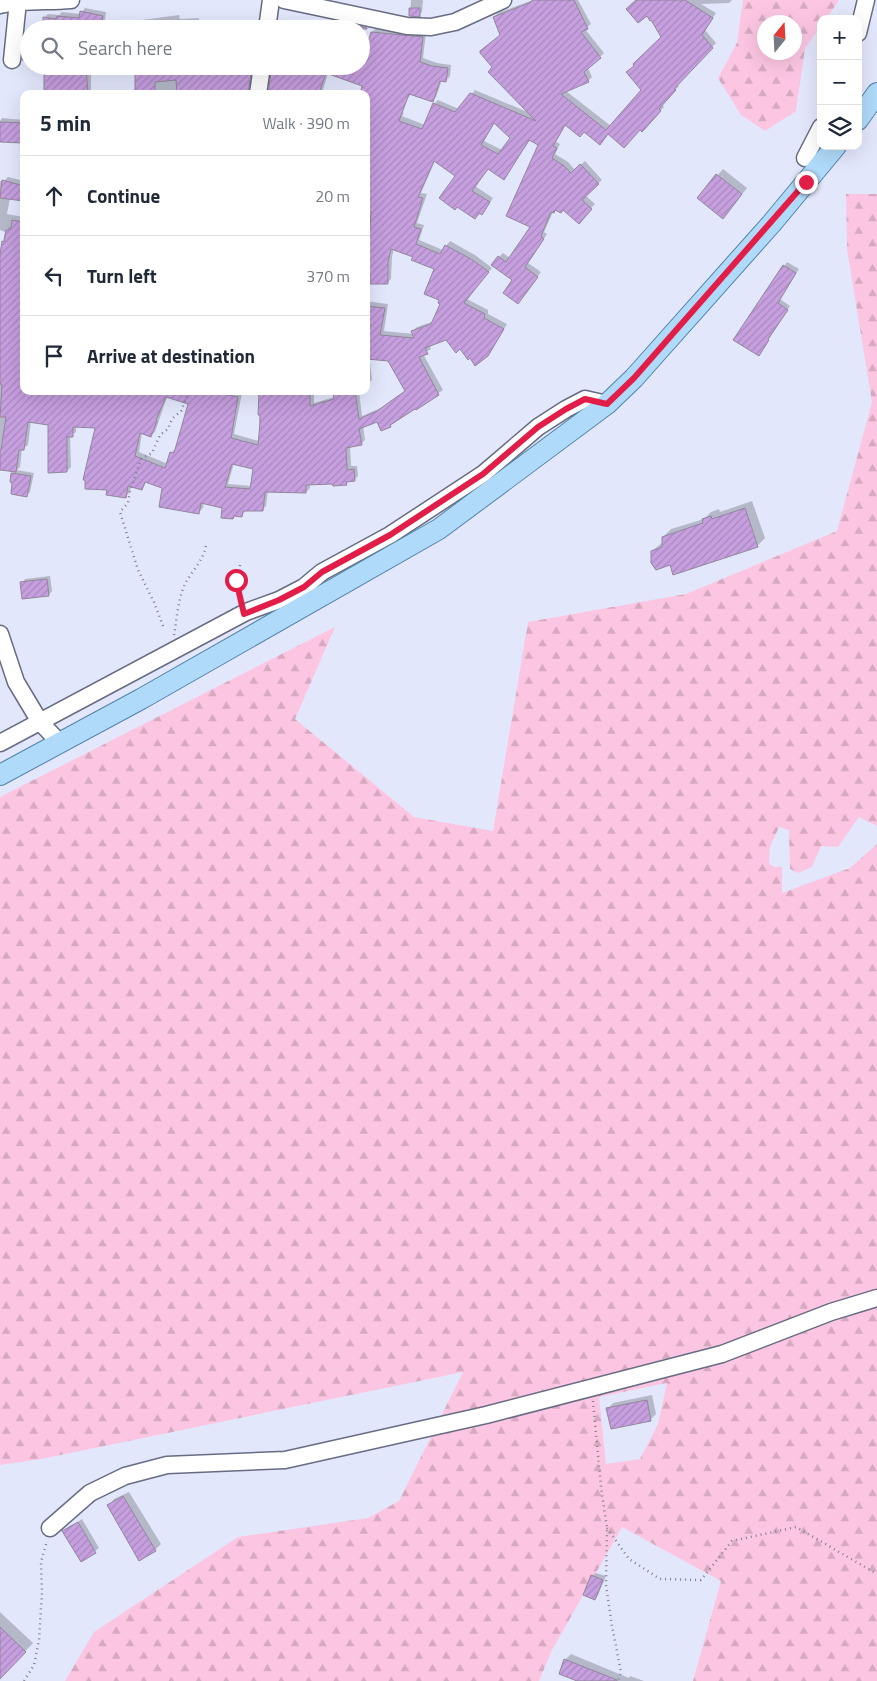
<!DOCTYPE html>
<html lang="en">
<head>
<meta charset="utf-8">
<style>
  :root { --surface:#fff; --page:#f2f2f3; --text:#1f2937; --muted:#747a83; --line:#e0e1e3 }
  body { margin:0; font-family:"Titillium Web",sans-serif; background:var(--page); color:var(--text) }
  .controls { position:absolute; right:15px; top:15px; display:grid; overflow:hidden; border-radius:10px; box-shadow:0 5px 20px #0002 }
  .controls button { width:45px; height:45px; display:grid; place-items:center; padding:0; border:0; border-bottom:1px solid var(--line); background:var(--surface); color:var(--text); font:25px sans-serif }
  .compass { position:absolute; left:757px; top:15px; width:45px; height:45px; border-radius:50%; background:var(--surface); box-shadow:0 5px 20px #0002; rotate:18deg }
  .stop { position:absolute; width:15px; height:15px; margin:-11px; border:4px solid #e11d48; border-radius:50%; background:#fff }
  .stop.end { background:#e11d48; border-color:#fff; box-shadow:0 1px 5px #0008 }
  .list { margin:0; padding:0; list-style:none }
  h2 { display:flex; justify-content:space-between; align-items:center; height:65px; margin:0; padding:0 20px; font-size:21px }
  h2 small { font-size:16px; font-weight:400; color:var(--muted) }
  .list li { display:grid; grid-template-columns:32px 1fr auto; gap:15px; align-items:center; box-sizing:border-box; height:80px; padding:0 20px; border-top:1px solid var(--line) }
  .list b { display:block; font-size:19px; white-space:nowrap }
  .list em { font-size:16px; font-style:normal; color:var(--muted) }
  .icon { flex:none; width:28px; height:28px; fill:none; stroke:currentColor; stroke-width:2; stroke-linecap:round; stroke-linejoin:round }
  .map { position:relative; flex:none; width:877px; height:1681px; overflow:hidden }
  .search { position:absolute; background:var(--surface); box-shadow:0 5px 20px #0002; left:20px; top:20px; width:350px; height:55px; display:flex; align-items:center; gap:12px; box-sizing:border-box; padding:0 18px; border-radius:28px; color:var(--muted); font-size:19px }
  .panel { position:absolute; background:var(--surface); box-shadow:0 5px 20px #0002; left:20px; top:90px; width:350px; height:305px; border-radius:10px }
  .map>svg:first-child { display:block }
  .forest { fill:url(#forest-firs); fill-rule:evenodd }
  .shadow { fill:#0003; fill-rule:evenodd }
  .building { fill:url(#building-hatch); stroke:#93869c; fill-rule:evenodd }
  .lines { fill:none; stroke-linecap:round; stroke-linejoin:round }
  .minor-casing { stroke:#686c82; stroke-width:19 }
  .major-casing { stroke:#5382a6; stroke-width:22 }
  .path { stroke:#7e8190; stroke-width:2.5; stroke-dasharray:1 4; stroke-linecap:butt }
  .minor { stroke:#fff; stroke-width:16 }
  .major { stroke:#b0daf9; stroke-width:20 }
  .route { stroke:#e11d48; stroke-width:6 }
</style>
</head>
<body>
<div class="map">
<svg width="877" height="1681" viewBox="0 0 877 1681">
  <defs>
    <pattern id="forest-firs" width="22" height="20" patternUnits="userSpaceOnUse" patternTransform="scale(1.25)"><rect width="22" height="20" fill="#fcc6e2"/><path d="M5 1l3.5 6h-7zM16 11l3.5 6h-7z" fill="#d7a9c1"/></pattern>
    <pattern id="building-hatch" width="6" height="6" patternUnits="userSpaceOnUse" patternTransform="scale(1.25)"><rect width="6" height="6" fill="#c69fdf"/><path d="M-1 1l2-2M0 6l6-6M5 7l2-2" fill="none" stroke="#a988be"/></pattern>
  </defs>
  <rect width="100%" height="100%" fill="#e3e7fc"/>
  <g class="forest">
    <path d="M743,0h96l-13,19h-5v7l-16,22 -9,63 -31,20 -24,-16 -23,-37 19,-35zM764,22h30v30h-30z"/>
    <path d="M846,194h31v632l-18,-9 -21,30 -17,-1 -9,21 -14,6 -8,-4 -1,-39 -10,-3 -9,20 -1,17 6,3h7v26l68,-25 27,-24v837h-184l28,-100 -99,-54 -70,123 -13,31h-474l29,-49 144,-95 130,-19 31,-17 64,-129 -422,87 -41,6v-668l335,-170 -40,92 119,98 79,14 35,-209 158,-28 151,-63 35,-129 -25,-153zM667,1383l-9,41 -18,35 -34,5 -7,-67z"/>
  </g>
  <g class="shadow">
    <path d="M411,0h12l-1,12 -3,3h-9z"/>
    <path d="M533,0h45l13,24 -6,5 19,24 -16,15 4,9 -4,4 -22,10 45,35 32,-36 20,-53 -11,-19 -15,-18h95l-3,3 -28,1 15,9 -11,17 11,13 -39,41 2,2 -17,18 2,3 -22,23 -2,-1 -31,4 -5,6 -38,-15 -10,18 4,2 -5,10 13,8 7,8 10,-9 17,19 -17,15 10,9 -17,18 -14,-13h-8l-3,3 -9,20 3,2 -19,29 13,9 -19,26 -8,-18 -15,-23 4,-4 7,5 22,-31 8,-82 -10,-5 -26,38 -15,-10 -14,18 18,12 -7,11 -11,9 -18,-42 -22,-15 -14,32 6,1 -10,29 7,2 -5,15 24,10 7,-9 25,14 17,13 -25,31 21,11v4l19,10 -16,27 -4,5 -26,-8 -15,-9 -17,6 2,4 -8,5 20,36 -53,36 -9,3 -4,-9 -14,6 2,14 -4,4 -11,2 1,20h6l1,10 -4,4h-4l-4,4 -13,-2 -23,1v5l-4,4 -38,-2 -2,16 -4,4h-16l-4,6 -7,-1 -2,2 -10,-10 -19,-5 -1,6 -4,4 -35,-25 -17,-6 -5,8 -11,-4 -1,7 -4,4 -18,-8 -12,-61 -20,-1v6l-6,4 1,31 -4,4 -18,-47 -18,-3 -3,24 -6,4 -2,18 -3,3 17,3 -4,19 -3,3 -15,-22 3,-2 -15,-2v-213l5,-24 -5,-2v-49l3,1 5,-5 16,4v19l-14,-2 -3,16 17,3v174h208l10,2 -8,41 25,7 1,-50h54v12l20,-6v-6h25l3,25 21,-9 23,-16 -35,-61 -5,-1v-28l22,3 -4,27 30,3 -1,-3 4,-4 17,-6 7,-18 -6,-35 -21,-12 -20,-8 -2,9 -1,22 -4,4h-20l-1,10v-191l38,11 -2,3 23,9 9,-21 4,-4 21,9 16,-19 55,23 -36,-46 7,-32 -7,-18 4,-4zM495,122l17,16 -10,12 -18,-9zM167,397l23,6 -13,46h-2l-3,3 9,2h-9v-2l-4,12 -29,-12 3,-19 8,3 5,-4zM234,463l20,5 -2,18 -24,-2z"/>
    <path d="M85,8l21,4 -2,17h-60v-11l4,-4 11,1 3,-3 19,2z"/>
    <path d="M179,15l1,4 19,-1v3h6v3l26,-2 29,3 1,4h-144l21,-2v-3l4,-4z"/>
    <path d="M337,17l15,3 -3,9h-23l1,-2 4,1 2,-7z"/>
    <path d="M288,25l12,4h-16z"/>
    <path d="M376,28l50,5 -3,25 14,5 14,2 -1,11 -4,5 -4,-1 -6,17 -4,4 -21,-7 -5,7 -78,-28 -5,17 14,4h-68l4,-28h88v-20l7,2 4,-16z"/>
    <path d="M45,66h70l-13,1 -4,5h-7v22h-45z"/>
    <path d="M136,66h119l-1,28h-138l3,-4 17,1z"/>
    <path d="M2,118l22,2v17l-24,4v-20z"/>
    <path d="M723,169l24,19 -19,24 -30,-14z"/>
    <path d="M787,262l12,7 -19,30 10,7 -31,49 -24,-15z"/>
    <path d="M370,362l2,18 -6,5v-22z"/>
    <path d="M752,501l13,37 -8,8 -87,18 -18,-13 11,-9v-5l8,-8 33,-10 7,-7 8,-3 1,3z"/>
    <path d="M50,576l2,15 -3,4 -27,-12 3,-4z"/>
    <path d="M652,1395l4,19 -6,6 -42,-11 5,-6z"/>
    <path d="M129,1492l32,52 -6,6 -46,-45 5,-6z"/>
    <path d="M82,1519l17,29 -18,12 -17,-29z"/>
    <path d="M596,1573l10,3 -8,19 -3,4 -3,-23z"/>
    <path d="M0,1612l33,31 -33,35z"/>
    <path d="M571,1654l58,24 1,-2 14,5h-64l-15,-21z"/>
  </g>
  <g class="building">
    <path d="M533,0h41l14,29 -7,3 20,26 -17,14 5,10 -28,12 45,36 35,-40 -15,-18 8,-6 -1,-2 28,-27 -10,-17 -1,1 -3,-5 -9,7 -12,-14 10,-9h49l28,18 -11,17 11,13 -39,41 2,1 -17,19 2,2 -19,21 -2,-2 -16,18 -16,-14 -8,11 -16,-13 -4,5 -15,-12 -12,21 4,2 -5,10 12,8 7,7 9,-9 19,20 -17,16 10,9 -13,15 -16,-14 -2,3 -6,-3 -1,3 -3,-1 -10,24 3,3 -19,28 13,10 -20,27 -15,-11 9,-13 -21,-15 7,-9 8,6 24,-35 -24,-11 32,-71 -9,-5 -25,40 -16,-11 -16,22 18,11 -8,13 -3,-2 -4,6 -18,-12 -2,3 -16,-12 16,-22 -21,-15 -16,36 5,1 -9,29 7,2 -5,15 24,10 5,-9 26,14 18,13 -25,31 21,11 -1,4 20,11 -16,27 -13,10 -5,-8 -2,2 -8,-11 -4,4 -10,-13 -21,8 3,6 -9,3 20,38 -23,15 -1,-1 -25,16 1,2 -10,4 -4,-9 -18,7 3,16 -16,3 1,22 7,-1 1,12 -9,1 1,3 -14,1 -1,-2 -26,1v8l-41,-1 -2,19h-20l-1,6 -8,-1 -1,3 -12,-1 1,-10 -21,-5 -2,11 -40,-7 3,-19 -17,-6 -3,8 -14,-4 -2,12 -20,-3 1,-5 -22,-1v-9h-2l12,-52 -22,-1v10h-6v35l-19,1v-48l-20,-3 -4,28h-5l-3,22 -16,-2v-20h1l5,-33h-6l2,-33h-2v-130l2,-13 2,1 2,-12h3v-2h2l1,-8 12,2v169h186l28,6 -7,41 27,7 2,-22v-8h-2l1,-23h51v14l24,-7 -1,-7 22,-1 4,28 18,-8 28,-20 -17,-30 -21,-2 3,-35h-4v-18l19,2 -5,27 34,3 -3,-7 20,-7 9,-20 -2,-1 1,-3 -15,-6 10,-25 -23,-9 2,-3 -22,-8 -3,13v22h-18v-10h-3l4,-62 -5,-2v-116h-6l2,-8 -36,-13 -7,21h-51l4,-28h89v-15l4,2 6,-21 52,5 -3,25 12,4 16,2 -2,14 -6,-1 -7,21 -24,-8 -10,27 23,8 11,-26 22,9 15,-19 66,28 -48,-49 4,-5 -12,-14v-2l20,-16 -7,-18 36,-14zM494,123l16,15 -12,16 -17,-9zM166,397l22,7 -14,49 -4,-1 -5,16 -30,-12 5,-23 11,4 6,-16 -1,-1zM232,464l21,5 -3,20 -25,-2z"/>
    <path d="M409,8h11v9l-11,-1z"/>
    <path d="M80,11l23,5 -2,13h-58v-12l13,2 1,-3 22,2z"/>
    <path d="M332,20l35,8v1h-37z"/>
    <path d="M24,42h5v19l-7,-1z"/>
    <path d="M44,66h42l2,28h-44z"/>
    <path d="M135,66h117l-4,28h-71l-1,-14 -21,2v12h-20z"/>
    <path d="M0,122l24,1v20l-24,-1z"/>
    <path d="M716,174l26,20 -19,25 -26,-21z"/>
    <path d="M2,180l22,6v15l-24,-3z"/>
    <path d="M783,265l13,8 -18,30 10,7 -20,29 1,1 -10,16 -26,-16z"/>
    <path d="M11,473l20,3 -4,21 -16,-3 1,-11 -2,-1z"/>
    <path d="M745,508l13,39 -85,28 -3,-10 -14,5 -5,-7v-12l11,-4v-10l41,-14 -1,-4 9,-3 1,3z"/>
    <path d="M47,579l2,17 -27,3 -2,-17z"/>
    <path d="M647,1400l4,21 -40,8 -5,-21z"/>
    <path d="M123,1496l33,55 -17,10 -32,-56z"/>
    <path d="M78,1522l18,31 -15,9 -19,-31z"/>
    <path d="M591,1575l12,5 -8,20 -12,-5z"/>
    <path d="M0,1627l26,25 -26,27z"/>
    <path d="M564,1659l53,21v1h-40l-18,-7z"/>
  </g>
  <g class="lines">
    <defs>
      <g id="minor">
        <path d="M284,0l123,26 24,1 24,-5 48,-22"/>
        <path d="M0,5c23,-5 47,-3 71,-5"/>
        <path d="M267,29l4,-29"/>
        <path d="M858,33l8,-33"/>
        <path d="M12,60l6,-59"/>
        <path d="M258,94l4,-28"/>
        <path d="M805,158l16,-31"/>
        <path d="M0,634l16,48 24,40 20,21"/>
        <path d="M0,743l246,-131 33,-12 25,-13 18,-15 68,-37 93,-61 55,-47 28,-18 19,-10 22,5"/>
        <path d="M50,1528l40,-35 35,-17 42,-11 118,-5 201,-45 236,-61 109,-42 46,-14"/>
      </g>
      <g id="major">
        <path d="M858,120l19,-27"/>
        <path d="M0,775l141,-76 298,-170 168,-125 27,-26 138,-155 64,-77"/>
      </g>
    </defs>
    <use href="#minor" class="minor-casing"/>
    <use href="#major" class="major-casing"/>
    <g class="path">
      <path d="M240,565l-3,15 4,20"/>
      <path d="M163,626l-9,-24 -16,-32 -18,-58 8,-9 2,-12 11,-32 11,-6 8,-18 8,-6 4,-10 9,-8 8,-20"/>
      <path d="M174,635c3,-17 4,-37 12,-53 7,-12 18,-23 20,-37"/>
      <path d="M593,1401l8,86 6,41 -1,57 6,41 9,46 -3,9"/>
      <path d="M607,1528l22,31 31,20 41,1 31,-39 64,-14 81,47"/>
      <path d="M24,1681l10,-16 5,-25 3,-47 -1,-31 6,-21"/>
    </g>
    <use href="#minor" class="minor"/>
    <use href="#major" class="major"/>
  </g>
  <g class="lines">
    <path class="route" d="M236,580l8,34 35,-14 25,-13 18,-15 68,-37 93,-61 55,-47 28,-18 19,-10 22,5 27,-26 172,-196"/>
  </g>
</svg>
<div class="controls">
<button>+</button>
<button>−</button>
<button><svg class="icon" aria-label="layers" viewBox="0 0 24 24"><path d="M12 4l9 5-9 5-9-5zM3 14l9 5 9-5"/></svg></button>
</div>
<svg class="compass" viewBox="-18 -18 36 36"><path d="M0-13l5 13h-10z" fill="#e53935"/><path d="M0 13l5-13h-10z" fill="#747a83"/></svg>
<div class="stop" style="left:236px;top:580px"></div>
<div class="stop end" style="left:806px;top:182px"></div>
<div class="search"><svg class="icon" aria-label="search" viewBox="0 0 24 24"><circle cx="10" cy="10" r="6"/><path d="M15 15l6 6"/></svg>Search here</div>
<section class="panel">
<h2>5 min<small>Walk · 390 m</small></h2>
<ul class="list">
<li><svg class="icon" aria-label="ahead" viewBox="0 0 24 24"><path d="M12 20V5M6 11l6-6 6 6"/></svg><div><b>Continue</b></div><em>20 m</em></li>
<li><svg class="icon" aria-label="left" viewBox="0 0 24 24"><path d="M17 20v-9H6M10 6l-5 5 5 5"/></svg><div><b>Turn left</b></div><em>370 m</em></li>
<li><svg class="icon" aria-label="arrive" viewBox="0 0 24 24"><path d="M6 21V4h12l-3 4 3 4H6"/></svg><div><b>Arrive at destination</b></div></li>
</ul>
</section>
</div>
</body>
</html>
